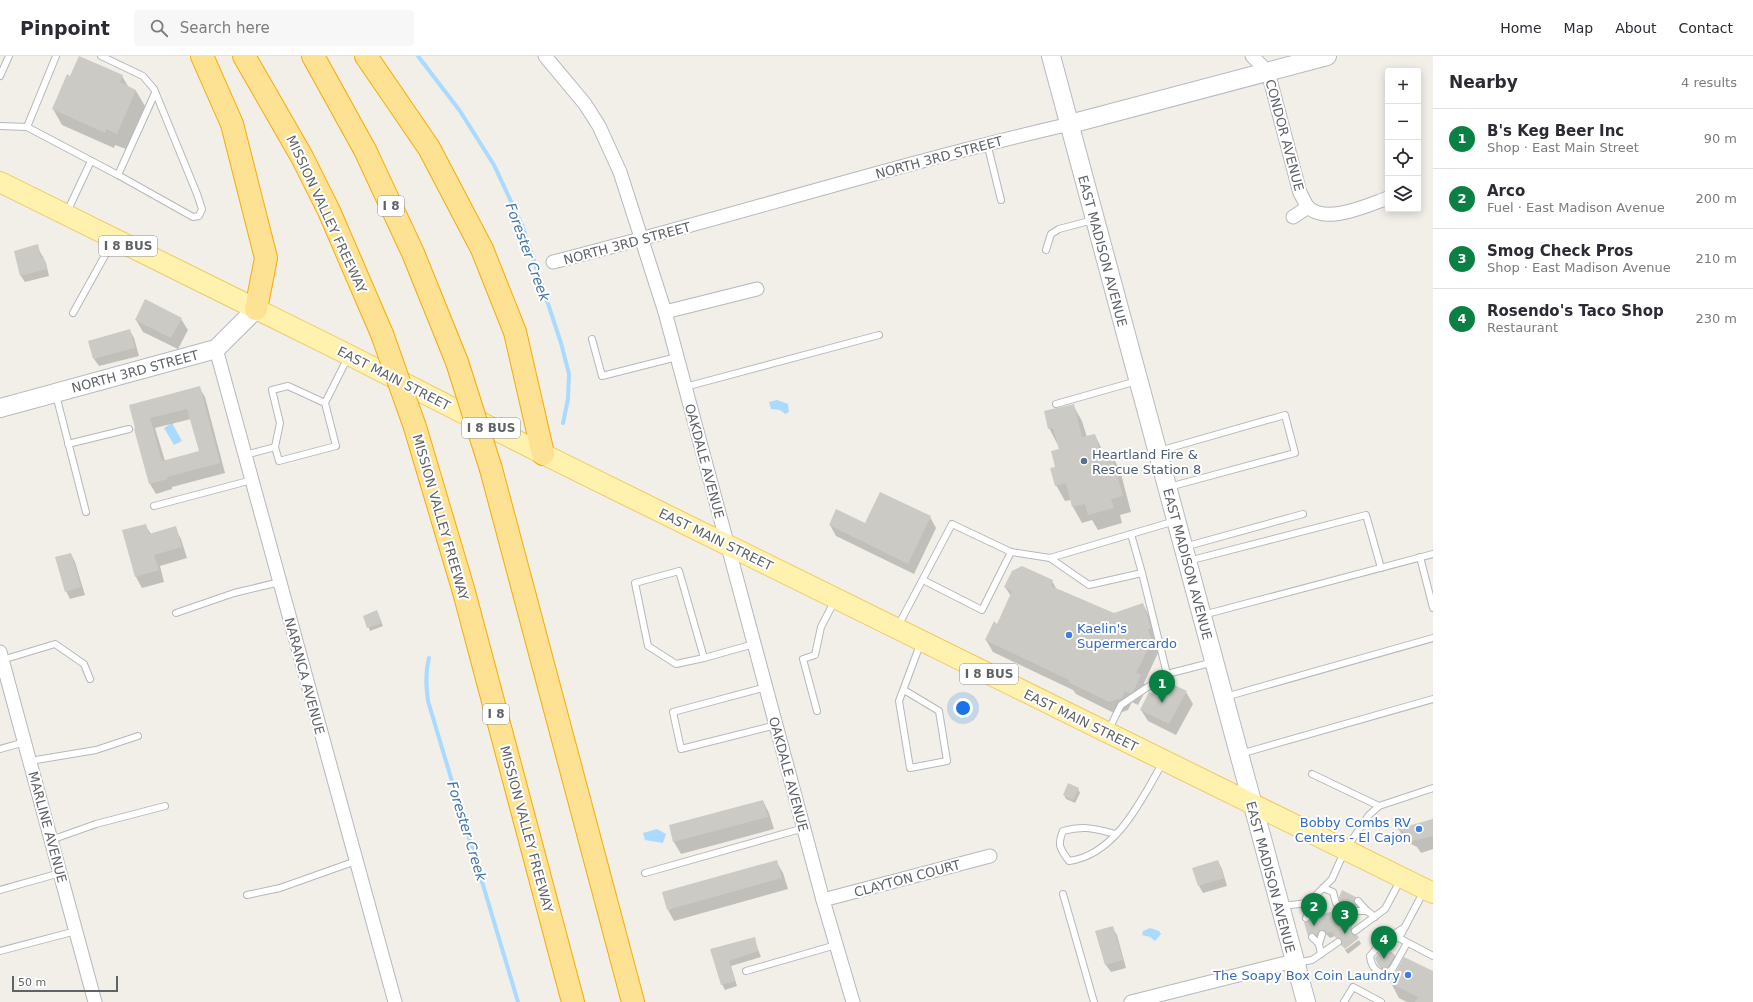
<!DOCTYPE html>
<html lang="en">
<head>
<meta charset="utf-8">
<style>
  :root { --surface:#fff; --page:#f7f7f7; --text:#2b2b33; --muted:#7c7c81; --line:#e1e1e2; --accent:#0b8043 }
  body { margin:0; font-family:"DejaVu Sans",sans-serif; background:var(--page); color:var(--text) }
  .controls { position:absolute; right:12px; top:12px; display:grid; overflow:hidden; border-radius:4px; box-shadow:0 2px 10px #0003 }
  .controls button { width:36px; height:36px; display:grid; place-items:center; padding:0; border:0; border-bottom:1px solid var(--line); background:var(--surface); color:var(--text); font:20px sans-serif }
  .scale { position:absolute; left:12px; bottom:10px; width:106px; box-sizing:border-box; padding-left:4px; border:2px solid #5f6368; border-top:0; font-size:11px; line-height:14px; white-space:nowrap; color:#5f6368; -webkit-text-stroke:3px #fff; paint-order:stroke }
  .you { position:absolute; left:963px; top:652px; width:14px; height:14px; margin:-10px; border:3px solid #fff; border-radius:50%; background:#1a73e8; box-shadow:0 0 0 6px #1a73e833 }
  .badge { display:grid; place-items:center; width:26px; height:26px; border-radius:50%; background:var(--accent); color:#fff; font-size:13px; font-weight:700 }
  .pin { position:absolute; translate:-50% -33px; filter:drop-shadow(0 1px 2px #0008) }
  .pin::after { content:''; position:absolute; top:21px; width:14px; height:12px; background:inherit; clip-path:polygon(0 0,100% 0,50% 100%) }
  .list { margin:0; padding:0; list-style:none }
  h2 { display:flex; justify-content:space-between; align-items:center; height:52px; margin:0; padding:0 16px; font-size:17px }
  h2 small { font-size:13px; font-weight:400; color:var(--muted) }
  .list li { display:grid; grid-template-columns:26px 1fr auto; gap:12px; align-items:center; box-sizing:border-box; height:60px; padding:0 16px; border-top:1px solid var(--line) }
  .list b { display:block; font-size:15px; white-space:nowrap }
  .list p { margin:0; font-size:13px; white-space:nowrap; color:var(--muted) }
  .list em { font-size:13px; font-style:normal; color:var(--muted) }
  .icon { flex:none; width:22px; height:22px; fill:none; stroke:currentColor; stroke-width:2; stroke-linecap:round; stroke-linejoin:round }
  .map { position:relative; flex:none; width:1433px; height:946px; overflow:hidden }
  header { display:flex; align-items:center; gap:24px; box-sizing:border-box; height:56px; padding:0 20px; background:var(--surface); border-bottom:1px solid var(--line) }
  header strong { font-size:19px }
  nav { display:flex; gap:22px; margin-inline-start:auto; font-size:14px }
  .search { width:280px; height:36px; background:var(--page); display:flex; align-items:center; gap:10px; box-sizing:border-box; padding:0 14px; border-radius:4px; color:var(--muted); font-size:15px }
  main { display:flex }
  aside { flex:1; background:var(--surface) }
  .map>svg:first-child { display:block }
  .water { fill:#aadaff }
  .shadow { fill:#0003; fill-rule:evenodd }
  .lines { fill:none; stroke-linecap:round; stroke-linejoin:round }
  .stream { stroke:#aadaff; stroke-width:4 }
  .building { fill:#cccac5; fill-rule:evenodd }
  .lane-casing { stroke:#b5b8bc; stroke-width:8 }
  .street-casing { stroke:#b5b8bc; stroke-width:15 }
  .secondary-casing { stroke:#b6babf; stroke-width:20 }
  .primary-casing { stroke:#f2c960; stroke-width:22 }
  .highway-casing { stroke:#f9ab00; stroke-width:24 }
  .lane { stroke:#fff; stroke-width:6 }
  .street { stroke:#fff; stroke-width:13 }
  .secondary { stroke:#fff; stroke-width:18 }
  .primary { stroke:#fff2af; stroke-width:20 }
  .highway { stroke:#fde293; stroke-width:22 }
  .highway-bridge-casing { stroke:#f9ab00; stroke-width:24; stroke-linecap:butt }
  .highway-bridge { stroke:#fde293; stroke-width:22 }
  .service-dot { fill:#5c6f8a; stroke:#fff; stroke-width:1.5 }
  .shop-dot { fill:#3f7fe0; stroke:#fff; stroke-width:1.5 }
  .labels { text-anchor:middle; stroke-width:4; stroke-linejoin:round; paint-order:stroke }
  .shield { fill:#fff; stroke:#8f9295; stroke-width:1 }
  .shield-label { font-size:12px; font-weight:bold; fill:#5f6368 }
  .street-label { font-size:13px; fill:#5f6368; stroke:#fff }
  .service-label { font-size:13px; fill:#4e5e75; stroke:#fff; text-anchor:start }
  .shop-label { font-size:13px; fill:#366cbe; stroke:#fff; text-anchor:end }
  .water-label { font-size:14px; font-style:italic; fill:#4174aa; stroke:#fff }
</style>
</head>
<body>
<header>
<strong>Pinpoint</strong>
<div class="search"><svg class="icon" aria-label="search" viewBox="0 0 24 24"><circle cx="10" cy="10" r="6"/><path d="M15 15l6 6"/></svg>Search here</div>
<nav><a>Home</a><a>Map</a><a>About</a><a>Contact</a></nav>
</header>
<main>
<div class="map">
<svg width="1433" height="946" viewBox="0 0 1433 946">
  <rect width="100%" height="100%" fill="#f1efe8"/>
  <g class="water">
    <path d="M777,344l11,4 1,8 -4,2 -5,-4 -9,-1 -2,-7z"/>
    <path d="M172,367l10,18 -8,4 -10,-17z"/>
    <path d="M657,773l9,5 -3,9 -18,-3 -2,-7z"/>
    <path d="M1150,872l9,3 2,3 -6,7 -5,-4 -8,-2 1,-4z"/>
  </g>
  <g class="shadow">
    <path d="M122,20l7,12 7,3 9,15 -19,43 -11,-4 -1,3 -52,-23 -9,-16 17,-32z"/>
    <path d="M37,190l9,17 3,13 -24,6 -4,-6 -5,-24z"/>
    <path d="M181,263l7,11 -10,19 -35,-17 -7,-12z"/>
    <path d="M130,275l4,7 5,18 -40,10 -5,-7 -5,-18z"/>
    <path d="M199,331l6,10 20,76 -53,14v2l-16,5 -6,-10 -15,-54 1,-1 -6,-23zM191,363l10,32 -36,10 -10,-33z"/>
    <path d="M1073,349l9,16 5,16 8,-2 10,21 6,-2 9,16 11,42 -11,3 2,8 -24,7 -6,-10 -10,3 -9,-16 -2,-7 -6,1 -9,-16v-17l4,-19 -11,-21z"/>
    <path d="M930,461l6,11 -22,46 -78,-38 -6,-11h35z"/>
    <path d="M145,469l6,9 24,-6 6,11 6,19 -27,8 4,16 -22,6 -6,-11z"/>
    <path d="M71,498l4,8 10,33 -15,4 -4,-8z"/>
    <path d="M1052,525l5,9 56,24 30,-10 6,12 8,24 -3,1 4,12 -14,30 3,5 -8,15 -1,2 -6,-3 -4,8 -12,4 -40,-20 -3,-4 -80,-38 -7,-12 11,-15 14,-29 -6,-9z"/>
    <path d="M378,559l5,11 -13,5 -6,-15z"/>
    <path d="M1186,636l7,12 -17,31 -28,-14 -7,-11 20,-12z"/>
    <path d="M1078,733l2,4 -5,10 -9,-4 -2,-4z"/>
    <path d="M763,745l6,12 5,16 -93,25 -7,-12 -4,-16z"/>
    <path d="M1433,764v29l-12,4 -4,-6 -12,-6 -6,-11z"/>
    <path d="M776,805l7,12 5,16 -114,32 -6,-11z"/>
    <path d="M1218,805l4,8 5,17 -24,7 -4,-7z"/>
    <path d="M1355,842l3,5 -2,4 2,4 -4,1 -3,4 3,5 -3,8 3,6 -12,8 -7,-7 -5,2 -4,-4 -5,2 -1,4h-9l-6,-17 15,-2z"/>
    <path d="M1112,871l5,8 9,33 -15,4 -5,-7z"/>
    <path d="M754,883l7,18 -30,9 6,20 -12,4 -3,-6 -11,-34z"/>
    <path d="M1359,884l2,4 -13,10 -3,-4z"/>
    <path d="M1395,899l4,8 -6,10 -3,3 -6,-3 -5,-8z"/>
    <path d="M1405,902l28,14v30h-26l-8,-4 -8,-15z"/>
  </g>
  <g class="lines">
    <g class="stream">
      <path d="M418,0l42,55 34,54 28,60 39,118 8,31 -1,25 -5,24"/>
      <path d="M429,602c-4,15 -3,28 -1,43l90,301"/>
    </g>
  </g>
  <g class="building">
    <path d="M79,0l44,19 -3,7 16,8 -19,44 -11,-5 -1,4 -53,-24 15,-35 3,2z"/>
    <path d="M38,188l3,13 2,-1 4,13 -27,7 -6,-25z"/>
    <path d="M145,243l37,19 -11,20 -36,-18z"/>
    <path d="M130,273l5,19 -42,11 -5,-18z"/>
    <path d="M200,330l20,77 -53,14 1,2 -19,5 -15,-55 1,-1 -6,-23zM187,353l12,42 -37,10 -12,-43z"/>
    <path d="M1074,348l8,33 13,-3 6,22 10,-3 12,43 -12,3 3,9 -26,7 -3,-11 -13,3 -6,-24 -11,3 -5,-18 5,-1 -4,-16 8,-2 -6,-21 -5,1 -4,-18z"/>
    <path d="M880,436l51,24 -23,48 -79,-39 7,-16 29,14z"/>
    <path d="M146,468l3,10 27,-8 6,21 -28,8 5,15 -24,7 -13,-47z"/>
    <path d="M71,497l10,34 -16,5 -10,-35z"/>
    <path d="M1022,510l31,14 -2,6 63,27 29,-10 8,25 -3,1 4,12 -16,32 5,2 -8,17 -3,1 -5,-2 -3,7 -13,4 -41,-20 1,-2 -84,-40 9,-19 3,3 15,-33 -8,-4 8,-16z"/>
    <path d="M377,554l5,13 -15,5 -4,-12z"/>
    <path d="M1172,628l15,7 -18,33 -29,-14 9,-18 12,5 5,-11z"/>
    <path d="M1068,727l11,5 -6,12 -10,-5z"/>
    <path d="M763,744l5,17 -95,25 -4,-17z"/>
    <path d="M1433,763v17l-20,5 -3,-6 -13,-6z"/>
    <path d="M777,804l5,18 -115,32 -5,-18z"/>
    <path d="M1218,804l6,18 -26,8 -6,-18z"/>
    <path d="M1342,834l14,7 -2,5 2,4 -5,1 -2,4 3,4 -3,9 3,4 -1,5 6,2 2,3 -14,11 -4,-4v-6l-5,-1 -4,-6 -6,1 -1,-2 -4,-1 -2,1 -2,4 -6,-2 -3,3 -4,-14h4l3,-5 5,3h3l2,-6 10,-2 3,-5 5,-1 1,-2 -1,-7z"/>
    <path d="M1113,870l10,34 -18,5 -10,-34z"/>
    <path d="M755,881l3,14 -29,10 6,20 -14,4 -11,-36z"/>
    <path d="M1382,893l7,1 6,5 -6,10 -4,4 -7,-4 -3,-7z"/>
    <path d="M1404,901l29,14v31h-18l3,-5 -28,-14z"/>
  </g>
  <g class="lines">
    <defs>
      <g id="lane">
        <path d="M56,0l-29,71 91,48 75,42 6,-1 3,-7 -5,-15 -43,-105 -11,-13 -42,-20"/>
        <path d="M0,20l9,-20"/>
        <path d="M0,70l27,1"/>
        <path d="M987,87l14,57"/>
        <path d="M118,119l37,-82"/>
        <path d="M67,156l24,-51"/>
        <path d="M1046,194l5,-16 8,-5 34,-9"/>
        <path d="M73,257l40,-72"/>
        <path d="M592,283l10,37 75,-19"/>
        <path d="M685,331l194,-52"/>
        <path d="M56,339l30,117"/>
        <path d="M1056,348l81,-23"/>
        <path d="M68,388l61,-15"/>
        <path d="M275,391l5,-24 -8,-33 16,-4 37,17"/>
        <path d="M1159,395l126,-36 10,38 -126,34"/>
        <path d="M245,399l30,-8 4,14 57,-15 -11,-43 23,-46"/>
        <path d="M154,450l98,-26"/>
        <path d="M1184,491l119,-33"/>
        <path d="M1420,501l13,51"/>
        <path d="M1050,502l39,27 53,-12 -11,-39"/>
        <path d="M1188,505l178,-46 15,53"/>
        <path d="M923,524l59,30 29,-58"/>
        <path d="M176,557l58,-20 46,-11"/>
        <path d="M1203,559l230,-61"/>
        <path d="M898,570l54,-102 59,28 39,6 125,-37"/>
        <path d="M704,602l-25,-87 -44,12 13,63 28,18 28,-6 50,-14"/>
        <path d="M2,604l53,-16 29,20 6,15"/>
        <path d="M1167,618l47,-12"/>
        <path d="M766,631l-93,25 8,37 95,-24"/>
        <path d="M904,634l35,21 8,50 -37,7 -11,-67 22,-59"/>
        <path d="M1225,641l208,-59"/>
        <path d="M817,655l-14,-52 12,-4 6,-28 14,-27"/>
        <path d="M1108,675l13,-26 46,-31 -25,-101"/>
        <path d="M0,693l25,-7"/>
        <path d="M1240,698l193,-55"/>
        <path d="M30,705l66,-11 42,-14"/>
        <path d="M1312,718l67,32"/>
        <path d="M1116,778c-21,-5 -31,-9 -53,-3 -6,14 -3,18 6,30 47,-6 73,-62 94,-99"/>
        <path d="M51,784l45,-16 69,-18"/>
        <path d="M645,817l159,-45"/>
        <path d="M1323,832l10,4 3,11"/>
        <path d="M0,834l60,-17"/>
        <path d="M1424,835l-25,47 34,18"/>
        <path d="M1063,838l31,108"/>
        <path d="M247,839l33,-7 76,-27"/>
        <path d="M1358,845l9,10"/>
        <path d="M1282,850l26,-3 24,-24 13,-29 24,-35 10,-9 54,-18"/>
        <path d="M1310,854l7,6"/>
        <path d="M1353,855h14l8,6"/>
        <path d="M1306,862l4,-8 -2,-7"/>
        <path d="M1405,871l-23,15 -12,14c1,9 4,14 13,18l6,-2 4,-4 14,-25"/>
        <path d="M1355,875l30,-22 16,-30"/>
        <path d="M1312,881l7,7 2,10"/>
        <path d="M1319,888l3,-10"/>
        <path d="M0,895l76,-20"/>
        <path d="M1296,907l16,-3 26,-18"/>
        <path d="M746,915l90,-26"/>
        <path d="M1344,946l9,-15 28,15"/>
      </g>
      <g id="street">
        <path d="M545,0l40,48 14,22 21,46 45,140 158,588 30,102"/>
        <path d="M1252,0l16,16 32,121c3,4 5,11 8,14 18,18 60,-2 80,-9"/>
        <path d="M1293,161l15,-10"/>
        <path d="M553,206c173,-44 343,-98 517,-138"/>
        <path d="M665,256l92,-23"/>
        <path d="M216,293l179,653"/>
        <path d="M0,596l95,350"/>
        <path d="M823,844l167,-44"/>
        <path d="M1131,946l163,-41"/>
      </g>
      <g id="secondary">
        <path d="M1051,0l255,946"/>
        <path d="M1070,68l257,-68"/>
        <path d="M0,352l216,-59 40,-40"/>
      </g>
      <path id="primary" d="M0,126l349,173 194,99 890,439"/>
      <g id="highway">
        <path d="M202,0l30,68 34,134 -10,51"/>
        <path d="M244,0l58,101 27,54 53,123"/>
        <path d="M313,0l52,94 48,103 44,109"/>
        <path d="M366,0l63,92 53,101 33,83 28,122"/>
        <path d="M415,371l49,165 109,410"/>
        <path d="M491,413l142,533"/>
      </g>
    </defs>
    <use href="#lane" class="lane-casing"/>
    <use href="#street" class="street-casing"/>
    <use href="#secondary" class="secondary-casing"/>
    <use href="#primary" class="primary-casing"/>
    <use href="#highway" class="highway-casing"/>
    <use href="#lane" class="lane"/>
    <use href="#street" class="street"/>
    <use href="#secondary" class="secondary"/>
    <use href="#primary" class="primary"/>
    <use href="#highway" class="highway"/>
    <defs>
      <g id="highway-bridge">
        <path d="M382,278l33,93"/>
        <path d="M457,306l34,107"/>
      </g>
    </defs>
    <use href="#highway-bridge" class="highway-bridge-casing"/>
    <use href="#highway-bridge" class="highway-bridge"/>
  </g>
  <circle class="service-dot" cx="1084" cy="405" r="4"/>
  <g class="shop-dot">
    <circle cx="1069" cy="579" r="4"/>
    <circle cx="1419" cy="773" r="4"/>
    <circle cx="1408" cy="919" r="4"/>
  </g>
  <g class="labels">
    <g class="shield">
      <rect x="378" y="140" width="26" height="20" rx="3"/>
      <rect x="99" y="180" width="58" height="20" rx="3"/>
      <rect x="462" y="362" width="58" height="20" rx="3"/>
      <rect x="960" y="608" width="58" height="20" rx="3"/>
      <rect x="483" y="648" width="26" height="20" rx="3"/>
    </g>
    <g class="shield-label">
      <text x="391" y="154">I 8</text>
      <text x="128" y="194">I 8 BUS</text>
      <text x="491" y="376">I 8 BUS</text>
      <text x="989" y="622">I 8 BUS</text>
      <text x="496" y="662">I 8</text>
    </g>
    <g class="street-label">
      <text transform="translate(1285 79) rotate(75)" y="5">CONDOR AVENUE</text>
      <text transform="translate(939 101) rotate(-15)" y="5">NORTH 3RD STREET</text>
      <text transform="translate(327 158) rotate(65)" y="5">MISSION VALLEY FREEWAY</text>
      <text transform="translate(627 187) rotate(-15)" y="5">NORTH 3RD STREET</text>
      <text transform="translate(1103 195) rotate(75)" y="5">EAST MADISON AVENUE</text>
      <text transform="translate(135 315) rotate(-15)" y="5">NORTH 3RD STREET</text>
      <text transform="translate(394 322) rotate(27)" y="5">EAST MAIN STREET</text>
      <text transform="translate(705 405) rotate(75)" y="5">OAKDALE AVENUE</text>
      <text transform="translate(441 461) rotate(74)" y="5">MISSION VALLEY FREEWAY</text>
      <text transform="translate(716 483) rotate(26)" y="5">EAST MAIN STREET</text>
      <text transform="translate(1188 508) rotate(75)" y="5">EAST MADISON AVENUE</text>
      <text transform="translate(305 620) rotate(75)" y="5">NARANCA AVENUE</text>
      <text transform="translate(1081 664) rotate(26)" y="5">EAST MAIN STREET</text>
      <text transform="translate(789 718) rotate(75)" y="5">OAKDALE AVENUE</text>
      <text transform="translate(48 771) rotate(75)" y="5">MARLINE AVENUE</text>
      <text transform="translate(527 773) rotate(75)" y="5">MISSION VALLEY FREEWAY</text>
      <text transform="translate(1271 821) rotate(75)" y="5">EAST MADISON AVENUE</text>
      <text transform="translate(907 822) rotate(-15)" y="5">CLAYTON COURT</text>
    </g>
    <g class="service-label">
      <text x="1092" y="403">Heartland Fire &amp;<tspan x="1092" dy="15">Rescue Station 8</tspan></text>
    </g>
    <g class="shop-label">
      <text x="1077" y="577" text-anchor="start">Kaelin's<tspan x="1077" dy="15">Supermercardo</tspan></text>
      <text x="1411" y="771">Bobby Combs RV<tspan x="1411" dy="15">Centers - El Cajon</tspan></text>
      <text x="1400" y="924">The Soapy Box Coin Laundry</text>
    </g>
    <g class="water-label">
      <text transform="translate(528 196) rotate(70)" y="5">Forester Creek</text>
      <text transform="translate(467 775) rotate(73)" y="5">Forester Creek</text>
    </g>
  </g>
</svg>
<div class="controls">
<button>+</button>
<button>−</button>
<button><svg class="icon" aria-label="locate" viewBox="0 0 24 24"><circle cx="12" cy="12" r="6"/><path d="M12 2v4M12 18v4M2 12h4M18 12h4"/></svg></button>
<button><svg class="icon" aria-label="layers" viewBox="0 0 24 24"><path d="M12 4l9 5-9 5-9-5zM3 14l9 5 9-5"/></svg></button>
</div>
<div class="scale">50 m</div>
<div class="you"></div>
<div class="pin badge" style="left:1162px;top:647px">1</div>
<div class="pin badge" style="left:1314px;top:870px">2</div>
<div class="pin badge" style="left:1345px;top:878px">3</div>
<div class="pin badge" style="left:1384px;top:903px">4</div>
</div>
<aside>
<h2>Nearby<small>4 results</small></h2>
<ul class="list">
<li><span class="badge">1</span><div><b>B's Keg Beer Inc</b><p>Shop · East Main Street</p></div><em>90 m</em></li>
<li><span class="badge">2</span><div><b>Arco</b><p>Fuel · East Madison Avenue</p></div><em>200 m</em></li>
<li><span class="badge">3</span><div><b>Smog Check Pros</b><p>Shop · East Madison Avenue</p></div><em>210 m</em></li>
<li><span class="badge">4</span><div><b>Rosendo's Taco Shop</b><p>Restaurant</p></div><em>230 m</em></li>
</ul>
</aside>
</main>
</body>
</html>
